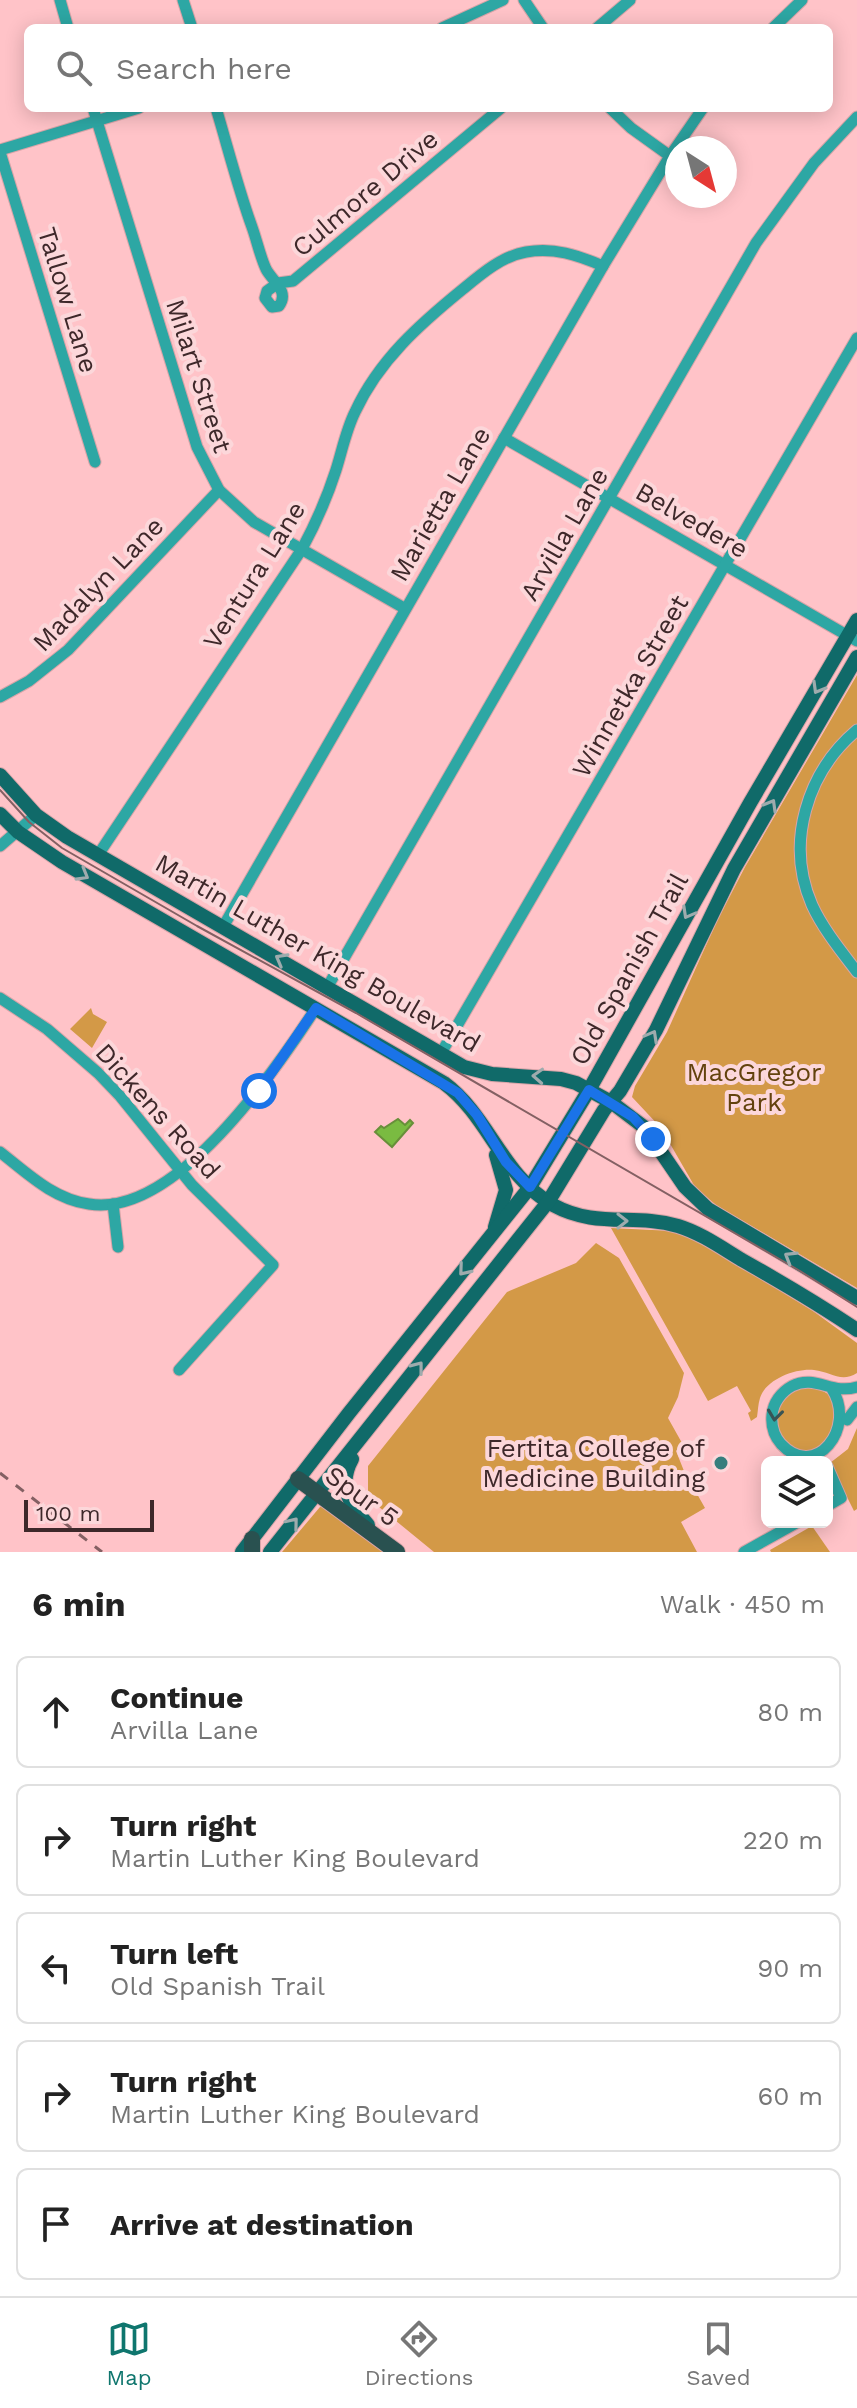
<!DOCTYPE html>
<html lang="en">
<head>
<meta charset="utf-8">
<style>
  :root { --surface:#fff; --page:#f2f2f2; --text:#222; --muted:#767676; --line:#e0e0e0; --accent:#0f766e }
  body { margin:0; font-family:"Work Sans",sans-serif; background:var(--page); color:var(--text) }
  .controls { position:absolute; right:24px; bottom:24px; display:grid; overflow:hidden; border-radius:12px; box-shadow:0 4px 20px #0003 }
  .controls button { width:72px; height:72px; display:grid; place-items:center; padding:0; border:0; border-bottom:2px solid var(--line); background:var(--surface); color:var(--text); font:40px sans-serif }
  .compass { position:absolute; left:665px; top:136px; width:72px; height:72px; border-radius:50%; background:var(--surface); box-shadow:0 4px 20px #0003; rotate:144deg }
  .scale { position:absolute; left:24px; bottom:20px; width:130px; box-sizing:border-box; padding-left:8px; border:4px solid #3e282a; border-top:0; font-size:22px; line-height:28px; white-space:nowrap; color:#3e282a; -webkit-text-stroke:6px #fcd7da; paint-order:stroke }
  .stop { position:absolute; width:24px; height:24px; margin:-18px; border:6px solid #1a73e8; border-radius:50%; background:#fff }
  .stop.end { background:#1a73e8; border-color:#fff; box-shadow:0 2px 8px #0008 }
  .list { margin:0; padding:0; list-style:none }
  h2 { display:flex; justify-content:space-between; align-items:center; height:104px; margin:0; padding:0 32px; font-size:34px }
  h2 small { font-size:26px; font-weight:400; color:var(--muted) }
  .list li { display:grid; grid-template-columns:52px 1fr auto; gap:24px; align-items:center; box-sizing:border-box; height:112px; margin:0 16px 16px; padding:0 16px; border:2px solid var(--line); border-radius:12px }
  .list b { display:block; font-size:30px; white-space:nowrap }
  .list p { margin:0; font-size:26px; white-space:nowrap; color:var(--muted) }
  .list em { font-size:26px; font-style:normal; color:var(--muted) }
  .icon { flex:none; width:44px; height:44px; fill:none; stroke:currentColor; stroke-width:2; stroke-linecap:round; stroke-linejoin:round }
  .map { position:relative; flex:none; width:857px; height:1552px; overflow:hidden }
  .search { position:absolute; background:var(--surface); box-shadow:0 4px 20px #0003; left:24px; right:24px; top:24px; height:88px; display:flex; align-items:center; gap:20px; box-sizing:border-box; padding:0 28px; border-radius:12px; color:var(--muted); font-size:30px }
  .sheet { height:744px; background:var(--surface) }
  nav { display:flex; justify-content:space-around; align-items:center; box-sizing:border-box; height:112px; border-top:2px solid var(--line); background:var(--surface); font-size:22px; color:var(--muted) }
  nav a { display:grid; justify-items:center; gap:4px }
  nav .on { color:var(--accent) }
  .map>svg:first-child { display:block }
  .green { fill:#d39947 }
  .water { fill:#7abb41; stroke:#688f3a; stroke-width:2 }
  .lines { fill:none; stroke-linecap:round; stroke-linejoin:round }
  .minor-casing { stroke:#d8a4a8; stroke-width:13 }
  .major-casing { stroke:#d8a4a8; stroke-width:16 }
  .highway-casing { stroke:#d8a4a8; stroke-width:18 }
  .minor { stroke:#2da7a4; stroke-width:11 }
  .major { stroke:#106a69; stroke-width:14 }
  .highway { stroke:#295150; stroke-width:16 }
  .tram { stroke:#846063; stroke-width:2 }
  .rail { stroke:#846063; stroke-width:3; stroke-dasharray:10 10; stroke-linecap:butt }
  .oneway { stroke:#9eabad }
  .oneway2 { stroke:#385455 }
  .route { stroke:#1a73e8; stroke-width:10 }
  .poi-dot { fill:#367e7d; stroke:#fcd7da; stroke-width:3 }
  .labels { text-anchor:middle; stroke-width:8; stroke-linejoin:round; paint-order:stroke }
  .street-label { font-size:26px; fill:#3e282a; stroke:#fcd7da }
  .park-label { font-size:26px; fill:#63420d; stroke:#fcd7da }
  .poi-label { font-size:26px; fill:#3e282a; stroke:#fcd7da; text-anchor:end }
</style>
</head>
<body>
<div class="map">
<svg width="857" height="1552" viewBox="0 0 857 1552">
  <rect width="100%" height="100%" fill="#ffc3c8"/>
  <g class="green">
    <path d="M857,675v613l-141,-83 -21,-18 -34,-59 -29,-31 3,-11 32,-54 50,-111 28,-54z"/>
    <path d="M91,1008l2,6 14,8 -15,26 -22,-19z"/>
    <path d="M611,1228l62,3 25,9 115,71 44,32v30c-16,10 -26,-1 -43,-3 -18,-2 -48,9 -54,28 -2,6 -2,13 -3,19l-6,4 -3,-8 3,-2 -14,-25 -29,15z"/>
    <path d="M596,1243l23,15 65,115 -6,24 -10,21 14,25 -6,8 8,20 21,37 -24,14 16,30h-263l-66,-54v-32l139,-174 69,-29z"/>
    <path d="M805,1386c17,4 27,6 35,23l-15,39c-6,1 -13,4 -19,4 -34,0 -43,-53 -1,-66z"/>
    <path d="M857,1428v81l-3,2 -24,-48 18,-14z"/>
    <path d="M324,1506l59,46h-101l38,-45z"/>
    <path d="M812,1526l18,26h-59l-1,-2z"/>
  </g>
  <path class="water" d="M398,1119l7,6 5,-5 3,3 -21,24 -17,-15 6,-6 3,2z"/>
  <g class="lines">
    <defs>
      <g id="minor">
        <path d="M60,0l8,28"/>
        <path d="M183,0l9,28"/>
        <path d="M524,0l19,28"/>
        <path d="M442,28l61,-28"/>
        <path d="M597,28l33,-28"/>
        <path d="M773,28l29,-28"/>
        <path d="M93,108l104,339 22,43 35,32 150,86"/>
        <path d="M216,108c12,40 22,80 36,119 5,14 8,29 14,42 6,12 24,22 13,37l-7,1 -7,-9 2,-7 11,-8 15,-2 208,-173"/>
        <path d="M610,108l21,20 39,28"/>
        <path d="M0,150l139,-42"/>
        <path d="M0,152l95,310"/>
        <path d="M504,438l353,203"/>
        <path d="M0,697l29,-16 39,-31 151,-160"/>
        <path d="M857,730c-50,42 -72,113 -45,175 11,24 29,46 45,67"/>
        <path d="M0,846l36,-31"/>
        <path d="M98,855l204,-306c14,-26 25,-51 34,-79 6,-19 10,-40 19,-58 24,-52 65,-88 108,-123 18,-15 39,-33 63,-37 28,-5 51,3 77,14"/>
        <path d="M223,927l380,-661 67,-110 33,-48"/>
        <path d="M328,986l428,-743 58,-80 43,-46"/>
        <path d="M0,998l47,31 51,44 22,23 72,89 81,80 -94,105"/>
        <path d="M440,1055l417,-717"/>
        <path d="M0,1152c27,21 53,47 89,52 86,14 186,-133 227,-196"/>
        <path d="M113,1204l5,43"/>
        <path d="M832,1389c25,39 -17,92 -51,55 -7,-8 -10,-19 -9,-29 1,-12 9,-23 20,-29 23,-12 40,9 65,1"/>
        <path d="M847,1420l10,-13"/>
        <path d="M827,1466l14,32 -14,8"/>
        <path d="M744,1552l54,-30"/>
      </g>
      <g id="major">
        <path d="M0,775l36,40 31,22 397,230 28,7 69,5 15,4 35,19 33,25 41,60 23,22 149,89"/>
        <path d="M0,814l18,18 44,30 382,221c45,33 58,93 109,122 44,24 81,8 125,21 23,7 44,22 64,34 39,22 78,45 115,70"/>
        <path d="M495,1227l11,-37 -10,-35"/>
        <path d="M352,1459c-15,27 -2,46 16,66"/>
        <path d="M242,1552l107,-139 181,-226 59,-97 161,-287 107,-183"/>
        <path d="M270,1552l278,-350 56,-92 16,-19 36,-61 78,-161 123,-212"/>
      </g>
      <g id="highway">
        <path d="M298,1479l99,73"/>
        <path d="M252,1539v13"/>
      </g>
    </defs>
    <use href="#minor" class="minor-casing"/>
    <use href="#major" class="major-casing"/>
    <use href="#highway" class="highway-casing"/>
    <use href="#minor" class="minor"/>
    <use href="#major" class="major"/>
    <use href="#highway" class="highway"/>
    <path class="tram" d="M0,790l29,32 33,26 135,78 159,87 444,258 57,36"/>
    <path class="rail" d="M0,1473l102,79"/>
  </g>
  <defs><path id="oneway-chevron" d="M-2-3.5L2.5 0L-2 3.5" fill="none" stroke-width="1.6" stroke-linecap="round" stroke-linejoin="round" transform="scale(2)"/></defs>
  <g class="oneway">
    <use href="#oneway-chevron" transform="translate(818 688) rotate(120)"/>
    <use href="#oneway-chevron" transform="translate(771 805) rotate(-60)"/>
    <use href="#oneway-chevron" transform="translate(83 875) rotate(30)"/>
    <use href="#oneway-chevron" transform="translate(688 913) rotate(119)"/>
    <use href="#oneway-chevron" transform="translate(281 959) rotate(-151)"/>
    <use href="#oneway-chevron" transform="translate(652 1036) rotate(-61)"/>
    <use href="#oneway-chevron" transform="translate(538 1076) rotate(-177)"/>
    <use href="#oneway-chevron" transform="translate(622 1221)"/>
    <use href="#oneway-chevron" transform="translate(790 1257) rotate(-149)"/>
    <use href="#oneway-chevron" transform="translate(464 1270) rotate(130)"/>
    <use href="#oneway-chevron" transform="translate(418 1367) rotate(-52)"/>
    <use href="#oneway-chevron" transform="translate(293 1523) rotate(-51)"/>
  </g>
  <use class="oneway2" href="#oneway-chevron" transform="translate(775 1415) rotate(97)"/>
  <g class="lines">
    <path class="route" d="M259,1091l57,-83 142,85 19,22 29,47 24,25 59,-97 44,27 20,22"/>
  </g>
  <circle class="poi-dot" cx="721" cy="1463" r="8"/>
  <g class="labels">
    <g class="street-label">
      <text transform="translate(365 193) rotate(-40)" y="9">Culmore Drive</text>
      <text transform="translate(68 300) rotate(73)" y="9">Tallow Lane</text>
      <text transform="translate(199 376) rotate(72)" y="9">Milart Street</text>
      <text transform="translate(440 504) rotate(-60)" y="9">Marietta Lane</text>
      <text transform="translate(692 520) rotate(30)" y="9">Belvedere</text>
      <text transform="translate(564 534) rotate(-60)" y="9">Arvilla Lane</text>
      <text transform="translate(254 575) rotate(-58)" y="9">Ventura Lane</text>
      <text transform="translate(98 584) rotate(-46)" y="9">Madalyn Lane</text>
      <text transform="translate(630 686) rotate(-60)" y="9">Winnetka Street</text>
      <text transform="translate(318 953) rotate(30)" y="9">Martin Luther King Boulevard</text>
      <text transform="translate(629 969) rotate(-61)" y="9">Old Spanish Trail</text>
      <text transform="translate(158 1111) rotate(48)" y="9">Dickens Road</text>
      <text transform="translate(362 1496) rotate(36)" y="9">Spur 5</text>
    </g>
    <g class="park-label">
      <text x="754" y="1081">MacGregor<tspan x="754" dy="30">Park</tspan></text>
    </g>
    <g class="poi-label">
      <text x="705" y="1457">Fertita College of<tspan x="705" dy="30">Medicine Building</tspan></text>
    </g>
  </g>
</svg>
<div class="controls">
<button><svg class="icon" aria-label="layers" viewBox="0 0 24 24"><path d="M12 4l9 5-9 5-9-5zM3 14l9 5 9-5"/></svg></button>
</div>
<svg class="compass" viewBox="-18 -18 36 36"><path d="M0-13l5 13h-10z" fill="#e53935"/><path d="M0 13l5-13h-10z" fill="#767676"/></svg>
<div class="scale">100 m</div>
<div class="stop" style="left:259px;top:1091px"></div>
<div class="stop end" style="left:653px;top:1139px"></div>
<div class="search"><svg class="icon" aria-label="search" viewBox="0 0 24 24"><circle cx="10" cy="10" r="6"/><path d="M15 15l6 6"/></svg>Search here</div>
</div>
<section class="sheet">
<h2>6 min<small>Walk · 450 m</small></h2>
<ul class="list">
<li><svg class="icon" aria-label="ahead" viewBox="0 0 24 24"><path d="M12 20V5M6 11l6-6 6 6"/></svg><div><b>Continue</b><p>Arvilla Lane</p></div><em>80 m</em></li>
<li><svg class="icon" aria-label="right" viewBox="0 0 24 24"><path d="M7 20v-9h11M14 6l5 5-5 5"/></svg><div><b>Turn right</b><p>Martin Luther King Boulevard</p></div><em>220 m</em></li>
<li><svg class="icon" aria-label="left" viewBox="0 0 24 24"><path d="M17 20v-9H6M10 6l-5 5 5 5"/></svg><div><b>Turn left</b><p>Old Spanish Trail</p></div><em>90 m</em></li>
<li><svg class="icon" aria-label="right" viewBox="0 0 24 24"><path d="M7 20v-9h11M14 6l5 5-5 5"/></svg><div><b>Turn right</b><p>Martin Luther King Boulevard</p></div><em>60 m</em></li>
<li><svg class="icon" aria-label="arrive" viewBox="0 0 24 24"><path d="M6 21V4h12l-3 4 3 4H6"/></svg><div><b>Arrive at destination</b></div></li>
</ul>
</section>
<nav>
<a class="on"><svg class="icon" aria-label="map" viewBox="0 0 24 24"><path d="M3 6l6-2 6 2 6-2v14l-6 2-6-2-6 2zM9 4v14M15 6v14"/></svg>Map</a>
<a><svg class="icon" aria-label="directions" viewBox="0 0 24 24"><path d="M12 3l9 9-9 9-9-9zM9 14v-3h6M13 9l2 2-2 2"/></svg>Directions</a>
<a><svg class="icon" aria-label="saved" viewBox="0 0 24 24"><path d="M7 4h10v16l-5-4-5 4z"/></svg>Saved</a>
</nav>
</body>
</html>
